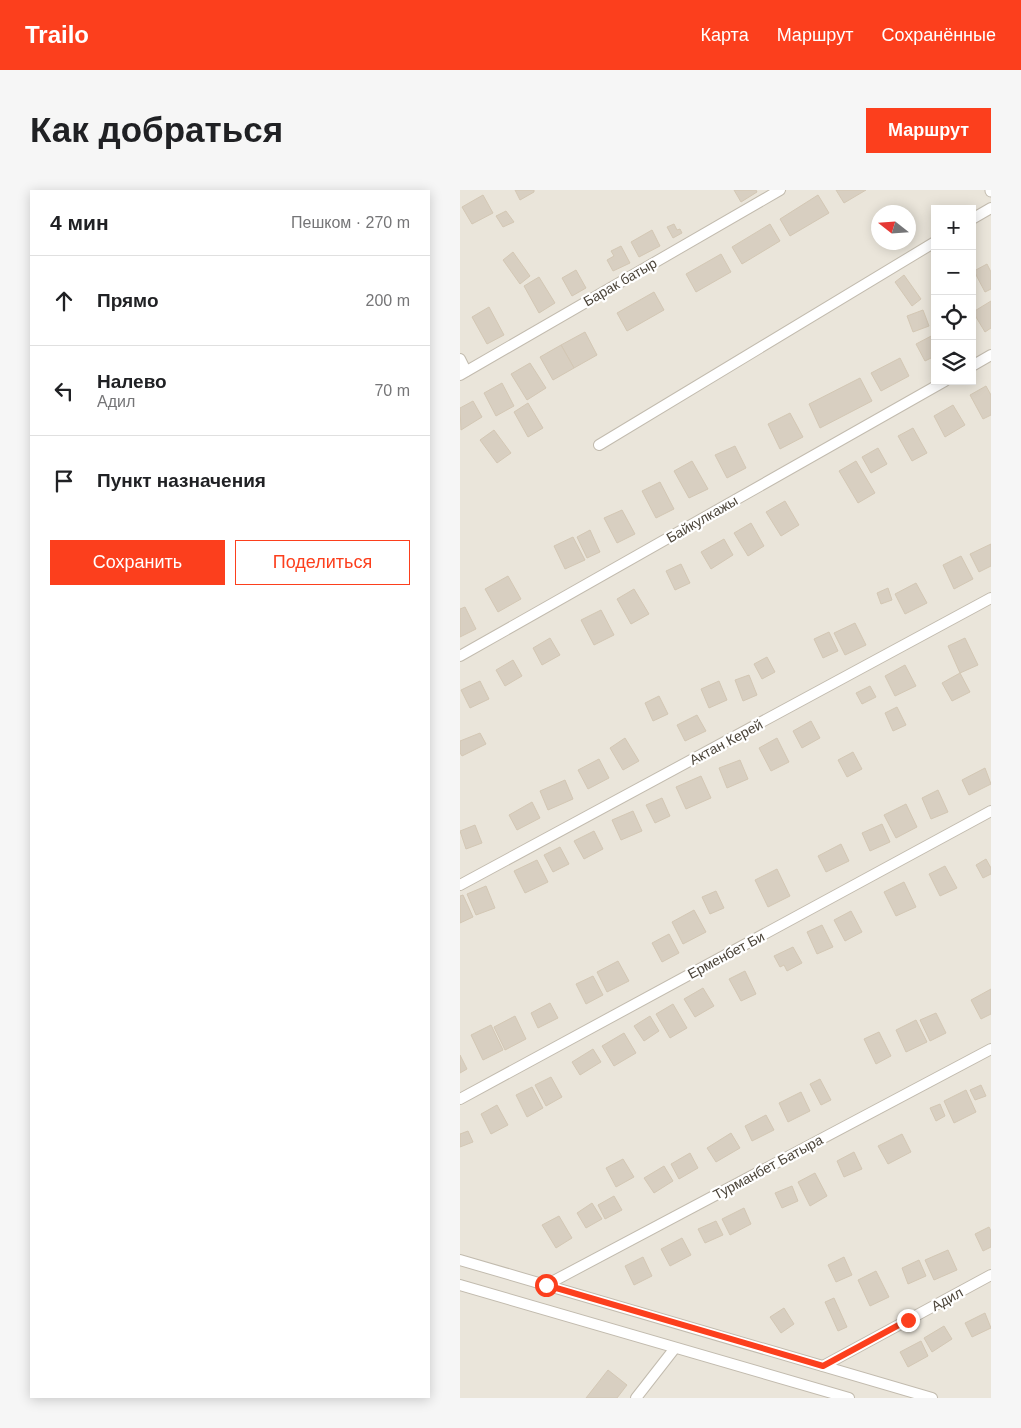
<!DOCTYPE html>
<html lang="ru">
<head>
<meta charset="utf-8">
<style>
  :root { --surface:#fff; --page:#f6f6f6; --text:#202124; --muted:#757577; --line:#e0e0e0; --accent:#fc3f1d }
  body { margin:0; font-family:Arial,sans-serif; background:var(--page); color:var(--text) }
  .controls { position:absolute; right:15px; top:15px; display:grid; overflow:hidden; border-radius:0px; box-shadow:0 2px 12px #0003 }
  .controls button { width:45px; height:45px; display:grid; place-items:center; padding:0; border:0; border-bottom:1px solid var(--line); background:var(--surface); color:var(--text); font:25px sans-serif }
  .compass { position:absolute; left:411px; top:15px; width:45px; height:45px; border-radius:50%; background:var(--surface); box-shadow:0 2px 12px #0003; rotate:287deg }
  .stop { position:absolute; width:15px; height:15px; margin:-11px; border:4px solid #fc3f1d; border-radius:50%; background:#fff }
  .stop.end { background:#fc3f1d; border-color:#fff; box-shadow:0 1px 5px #0008 }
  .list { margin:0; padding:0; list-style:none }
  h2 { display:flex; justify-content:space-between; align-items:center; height:65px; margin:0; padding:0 20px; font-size:21px }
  h2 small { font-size:16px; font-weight:400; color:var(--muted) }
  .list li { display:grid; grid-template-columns:32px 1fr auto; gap:15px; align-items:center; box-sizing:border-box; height:90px; padding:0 20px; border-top:1px solid var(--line) }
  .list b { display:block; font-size:19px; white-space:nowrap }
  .list p { margin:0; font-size:16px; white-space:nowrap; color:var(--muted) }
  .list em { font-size:16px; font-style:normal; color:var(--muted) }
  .actions { display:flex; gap:10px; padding:15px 20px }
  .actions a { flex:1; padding:11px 0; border:1px solid var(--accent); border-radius:0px; text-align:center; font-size:18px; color:var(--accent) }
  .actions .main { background:var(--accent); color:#fff }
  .icon { flex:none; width:28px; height:28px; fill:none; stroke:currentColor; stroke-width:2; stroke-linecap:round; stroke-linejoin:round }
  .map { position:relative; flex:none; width:531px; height:1208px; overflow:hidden; border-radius:0px }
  header { display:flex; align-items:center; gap:30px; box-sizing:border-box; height:70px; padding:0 25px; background:var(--accent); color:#fff }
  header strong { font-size:24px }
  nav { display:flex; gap:28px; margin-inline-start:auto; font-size:18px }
  .intro { display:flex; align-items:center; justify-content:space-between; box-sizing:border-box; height:120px; padding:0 30px }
  h1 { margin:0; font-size:35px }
  .button { padding:12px 22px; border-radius:0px; background:var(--accent); color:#fff; font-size:18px; font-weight:700 }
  main { display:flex; gap:30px; padding:0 30px }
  aside { flex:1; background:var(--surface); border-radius:0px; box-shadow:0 2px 12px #0003 }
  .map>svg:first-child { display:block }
  .residential { fill:#eae5da; fill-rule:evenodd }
  .building { fill:#d8cfc1; stroke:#d3c7b4 }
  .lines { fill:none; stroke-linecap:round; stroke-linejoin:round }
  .minor-casing { stroke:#c2bbae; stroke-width:12 }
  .tertiary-casing { stroke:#c2bbae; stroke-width:13 }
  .minor { stroke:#fff; stroke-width:10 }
  .tertiary { stroke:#fff; stroke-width:11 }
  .route { stroke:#fc3f1d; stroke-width:6 }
  .labels { text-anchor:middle; stroke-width:4.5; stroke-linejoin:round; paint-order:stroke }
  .street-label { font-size:14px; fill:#4b4439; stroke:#fff }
</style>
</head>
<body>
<header>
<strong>Trailo</strong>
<nav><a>Карта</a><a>Маршрут</a><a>Сохранённые</a></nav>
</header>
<div class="intro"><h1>Как добраться</h1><a class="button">Маршрут</a></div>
<main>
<aside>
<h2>4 мин<small>Пешком · 270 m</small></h2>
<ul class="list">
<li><svg class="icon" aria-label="ahead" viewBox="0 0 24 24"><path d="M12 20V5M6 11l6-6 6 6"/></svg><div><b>Прямо</b></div><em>200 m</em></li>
<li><svg class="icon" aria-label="left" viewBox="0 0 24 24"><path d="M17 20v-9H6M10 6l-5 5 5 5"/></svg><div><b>Налево</b><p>Адил</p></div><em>70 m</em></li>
<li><svg class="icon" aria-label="arrive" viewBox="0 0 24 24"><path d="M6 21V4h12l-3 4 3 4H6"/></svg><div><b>Пункт назначения</b></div></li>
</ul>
<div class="actions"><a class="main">Сохранить</a><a>Поделиться</a></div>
</aside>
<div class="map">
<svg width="531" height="1208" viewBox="0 0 531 1208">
  <rect width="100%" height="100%" fill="#f6f3ec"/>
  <path class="residential" d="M0,0h531v1208h-531zM475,19h37v172h-37zM418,22h30v30h-30z"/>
  <g class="building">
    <path d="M55,0h19v2l-14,8z"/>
    <path d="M274,0h22l1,2 -16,10z"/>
    <path d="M376,0h30l-22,13z"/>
    <path d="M23,5l10,18 -21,11 -10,-17z"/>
    <path d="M358,5l11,18 -39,23 -10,-17z"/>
    <path d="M46,21l8,11 -11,5 -7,-11z"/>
    <path d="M214,34l3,6 3,-1 2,4 -9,5 -6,-11z"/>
    <path d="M310,34l10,17 -38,23 -10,-17z"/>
    <path d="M192,40l8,16 -21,11 -8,-15z"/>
    <path d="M161,56l9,17 -17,8 -6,-11 7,-4 -3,-5z"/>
    <path d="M53,62l17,24 -10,8 -17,-24z"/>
    <path d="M261,64l10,18 -35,20 -10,-18z"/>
    <path d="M527,74l4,8v17l-6,3 -11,-21z"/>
    <path d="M116,80l10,18 -14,8 -10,-18z"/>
    <path d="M444,85l17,24 -9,7 -17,-24z"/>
    <path d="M79,87l16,26 -16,10 -15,-27z"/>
    <path d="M194,102l10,18 -37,21 -10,-18z"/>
    <path d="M531,111v27l-6,4 -12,-20z"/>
    <path d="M29,117l15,28 -17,9 -15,-27z"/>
    <path d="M463,120l6,16 -16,6 -6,-16z"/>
    <path d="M125,142l12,23 -23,13 -13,-23z"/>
    <path d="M475,144v22l-10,5 -9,-17z"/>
    <path d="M101,155l13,23 -21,12 -13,-23z"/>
    <path d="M440,168l9,18 -28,15 -10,-18z"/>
    <path d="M70,173l16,25 -19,12 -16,-26z"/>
    <path d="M400,188l12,23 -52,27 -11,-24z"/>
    <path d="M42,193l12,23 -18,10 -12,-23z"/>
    <path d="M526,196l5,9v20l-8,4 -13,-24z"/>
    <path d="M13,211l9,16 -21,13 -1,-22z"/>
    <path d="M68,213l15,25 -15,9 -14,-25z"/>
    <path d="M493,215l12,20 -20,12 -11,-21z"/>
    <path d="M330,223l13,24 -23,12 -12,-25z"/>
    <path d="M453,238l14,25 -15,8 -14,-25z"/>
    <path d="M34,240l17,23 -14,10 -17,-23z"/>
    <path d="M275,256l11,22 -19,10 -12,-23z"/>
    <path d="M418,258l9,16 -16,9 -9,-16z"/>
    <path d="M232,271l16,28 -19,9 -15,-27z"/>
    <path d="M396,271l19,32 -17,10 -19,-32z"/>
    <path d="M200,292l14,27 -18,9 -14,-27z"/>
    <path d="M325,311l14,24 -18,11 -15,-24z"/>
    <path d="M162,320l13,24 -18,9 -13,-25z"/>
    <path d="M291,333l13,23 -16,10 -14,-23z"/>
    <path d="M130,340l10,22 -13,6 -10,-21z"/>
    <path d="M113,347l12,23 -20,9 -11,-23z"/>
    <path d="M264,349l9,16 -22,14 -10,-17z"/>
    <path d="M531,354v22l-12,6 -9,-18z"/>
    <path d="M501,366l12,23 -19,10 -11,-24z"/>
    <path d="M221,374l9,19 -15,7 -9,-19z"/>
    <path d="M48,386l13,23 -23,13 -13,-23z"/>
    <path d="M456,393l11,20 -22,11 -10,-20z"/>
    <path d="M428,398l4,12 -11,4 -4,-11z"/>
    <path d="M174,399l15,25 -18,10 -14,-25z"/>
    <path d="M5,417l11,22 -16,8v-28z"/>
    <path d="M141,420l13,25 -20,10 -13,-25z"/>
    <path d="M395,433l11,22 -21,10 -11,-22z"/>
    <path d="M369,442l9,19 -15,7 -9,-19z"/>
    <path d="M90,448l10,17 -18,10 -9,-17z"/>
    <path d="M505,448l13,27 -18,8 -12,-27z"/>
    <path d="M307,467l8,15 -13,7 -8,-15z"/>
    <path d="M53,470l9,16 -17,10 -9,-16z"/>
    <path d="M445,475l11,21 -21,10 -10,-20z"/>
    <path d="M500,483l10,19 -18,9 -10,-18z"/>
    <path d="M289,485l8,20 -14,6 -8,-21z"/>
    <path d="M20,491l9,18 -19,9 -9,-18z"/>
    <path d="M259,491l8,19 -18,8 -8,-19z"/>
    <path d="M410,496l6,11 -14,7 -6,-11z"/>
    <path d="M199,506l9,18 -15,7 -8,-18z"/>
    <path d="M437,517l9,18 -13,6 -8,-18z"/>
    <path d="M237,525l9,16 -21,10 -8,-16z"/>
    <path d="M351,531l9,17 -18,10 -9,-17z"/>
    <path d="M20,543l6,11 -24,12 -2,-3v-12z"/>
    <path d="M165,548l14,23 -16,9 -13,-22z"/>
    <path d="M317,548l12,24 -18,9 -12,-23z"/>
    <path d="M393,562l9,17 -15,8 -9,-17z"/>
    <path d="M139,569l10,19 -21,11 -10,-19z"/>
    <path d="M280,570l8,19 -21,9 -8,-20z"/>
    <path d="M525,578l6,16 -22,11 -7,-15z"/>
    <path d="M241,586l10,22 -25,11 -10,-22z"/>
    <path d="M105,590l8,19 -25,11 -8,-19z"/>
    <path d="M478,600l10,22 -17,7 -9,-21z"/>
    <path d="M202,608l8,18 -15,7 -9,-18z"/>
    <path d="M72,612l8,16 -23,12 -8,-15z"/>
    <path d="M446,614l11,23 -21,11 -12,-23z"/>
    <path d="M173,621l9,20 -21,9 -9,-20z"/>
    <path d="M422,634l8,18 -20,9 -8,-18z"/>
    <path d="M15,635l7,18 -16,6 -6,-18z"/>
    <path d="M134,641l9,18 -19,10 -10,-18z"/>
    <path d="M381,654l8,17 -23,11 -8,-16z"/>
    <path d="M100,657l9,17 -16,8 -9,-17z"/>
    <path d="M526,669l5,9v6l-8,4 -7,-13z"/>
    <path d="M77,670l11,22 -23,11 -11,-22z"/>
    <path d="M485,676l12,22 -17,8 -11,-22z"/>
    <path d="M317,679l13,27 -22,11 -13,-27z"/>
    <path d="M444,692l12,25 -20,9 -12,-24z"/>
    <path d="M26,696l9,22 -19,7 -9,-21z"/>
    <path d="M256,701l8,17 -14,6 -8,-17z"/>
    <path d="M3,705l10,22 -13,6v-27z"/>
    <path d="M234,720l12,22 -23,12 -11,-22z"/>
    <path d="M391,721l11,21 -17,9 -11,-21z"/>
    <path d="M362,735l11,22 -16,7 -10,-22z"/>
    <path d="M209,744l10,19 -17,9 -10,-19z"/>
    <path d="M333,757l9,16 -15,8 -3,-6 -4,2 -6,-11z"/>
    <path d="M158,771l11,20 -22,11 -10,-20z"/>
    <path d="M285,781l11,23 -15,7 -12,-22z"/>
    <path d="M133,786l10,19 -17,9 -10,-20z"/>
    <path d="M243,798l11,18 -19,11 -11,-18z"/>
    <path d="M531,799v25l-10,5 -10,-19z"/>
    <path d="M90,813l8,15 -20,10 -7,-15z"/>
    <path d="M213,814l14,24 -17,10 -14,-24z"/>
    <path d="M476,823l10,20 -16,8 -10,-21z"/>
    <path d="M55,826l11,23 -21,11 -11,-23z"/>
    <path d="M190,826l9,15 -15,10 -10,-15z"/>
    <path d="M456,830l11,22 -21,10 -10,-22z"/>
    <path d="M31,835l12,25 -20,10 -12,-25z"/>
    <path d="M419,842l12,24 -15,8 -12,-25z"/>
    <path d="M164,843l12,20 -22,13 -12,-20z"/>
    <path d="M133,859l8,13 -21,13 -8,-13z"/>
    <path d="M0,865l7,14 -7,4z"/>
    <path d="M91,887l11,20 -16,9 -11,-21z"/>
    <path d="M360,889l11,21 -10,5 -11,-21z"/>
    <path d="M521,895l5,11 -11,4 -5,-10z"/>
    <path d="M72,897l11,21 -16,9 -11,-22z"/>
    <path d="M506,900l10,22 -22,11 -10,-22z"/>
    <path d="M341,902l9,19 -22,11 -9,-19z"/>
    <path d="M480,914l5,12 -9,5 -6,-13z"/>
    <path d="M37,915l11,20 -17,9 -10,-20z"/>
    <path d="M306,925l8,15 -22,11 -7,-15z"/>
    <path d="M8,941l5,11 -13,5v-13z"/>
    <path d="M271,943l9,15 -24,14 -9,-14z"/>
    <path d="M442,944l9,18 -23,12 -10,-18z"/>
    <path d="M394,962l8,17 -18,8 -7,-16z"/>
    <path d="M230,963l8,15 -19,11 -8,-15z"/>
    <path d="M163,969l11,18 -18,10 -10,-19z"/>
    <path d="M204,976l9,15 -19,12 -10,-15z"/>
    <path d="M355,983l12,23 -17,10 -12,-24z"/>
    <path d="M332,996l6,15 -16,7 -7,-15z"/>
    <path d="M154,1006l8,14 -17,9 -7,-14z"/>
    <path d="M132,1013l10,16 -16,9 -9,-15z"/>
    <path d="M284,1018l7,16 -21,11 -8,-16z"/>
    <path d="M99,1026l13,22 -16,10 -14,-23z"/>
    <path d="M256,1031l7,14 -18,8 -7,-14z"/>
    <path d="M529,1037l2,4v16l-8,4 -8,-17z"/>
    <path d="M222,1048l9,17 -21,11 -9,-17z"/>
    <path d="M488,1060l9,20 -23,10 -9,-20z"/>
    <path d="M183,1067l9,19 -18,9 -9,-19z"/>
    <path d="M384,1067l8,18 -16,7 -8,-17z"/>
    <path d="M459,1070l7,16 -18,8 -6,-16z"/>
    <path d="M416,1081l13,26 -19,9 -12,-26z"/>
    <path d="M374,1108l13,29 -9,4 -13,-29z"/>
    <path d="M324,1118l10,16 -13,9 -11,-16z"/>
    <path d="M525,1123l6,15 -19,9 -7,-14z"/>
    <path d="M484,1136l8,13 -20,13 -8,-14z"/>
    <path d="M461,1151l7,15 -20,11 -8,-15z"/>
    <path d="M148,1180l19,15 -10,13h-31z"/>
  </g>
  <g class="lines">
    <defs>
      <g id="minor">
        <path d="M512,29l19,-11"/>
        <path d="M0,169l6,12"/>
        <path d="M512,176l19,-11"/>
        <path d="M0,185l320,-185"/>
        <path d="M139,255l336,-203"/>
        <path d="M0,466l485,-275"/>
        <path d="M0,695l531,-287"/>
        <path d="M0,909l531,-288"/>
        <path d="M0,1070l472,138"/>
        <path d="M0,1095l389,113"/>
        <path d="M86,1095l445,-236"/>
        <path d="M363,1176l168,-91"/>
        <path d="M176,1208l39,-50"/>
      </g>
      <path id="tertiary" d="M531,0v1"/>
    </defs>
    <use href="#minor" class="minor-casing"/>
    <use href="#tertiary" class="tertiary-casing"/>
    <use href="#minor" class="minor"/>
    <use href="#tertiary" class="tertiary"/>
  </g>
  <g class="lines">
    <path class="route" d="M86,1095l277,81 85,-46"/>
  </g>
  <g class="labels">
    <g class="street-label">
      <text transform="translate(160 92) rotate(-30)" y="5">Барак батыр</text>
      <text transform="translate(242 329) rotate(-30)" y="5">Байкулкажы</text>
      <text transform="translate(266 552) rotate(-28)" y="5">Актан Керей</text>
      <text transform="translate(266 765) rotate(-28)" y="5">Ерменбет Би</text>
      <text transform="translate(308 977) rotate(-28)" y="5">Турманбет Батыра</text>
      <text transform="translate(487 1109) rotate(-29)" y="5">Адил</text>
    </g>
  </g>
</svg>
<div class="controls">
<button>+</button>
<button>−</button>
<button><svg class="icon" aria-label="locate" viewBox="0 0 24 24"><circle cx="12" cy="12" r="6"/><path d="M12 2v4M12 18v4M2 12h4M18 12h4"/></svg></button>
<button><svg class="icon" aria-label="layers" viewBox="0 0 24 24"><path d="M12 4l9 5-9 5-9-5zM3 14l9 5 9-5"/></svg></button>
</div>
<svg class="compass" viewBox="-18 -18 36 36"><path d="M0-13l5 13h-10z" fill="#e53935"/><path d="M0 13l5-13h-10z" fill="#757577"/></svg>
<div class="stop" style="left:86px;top:1095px"></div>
<div class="stop end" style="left:448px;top:1130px"></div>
</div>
</main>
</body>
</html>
